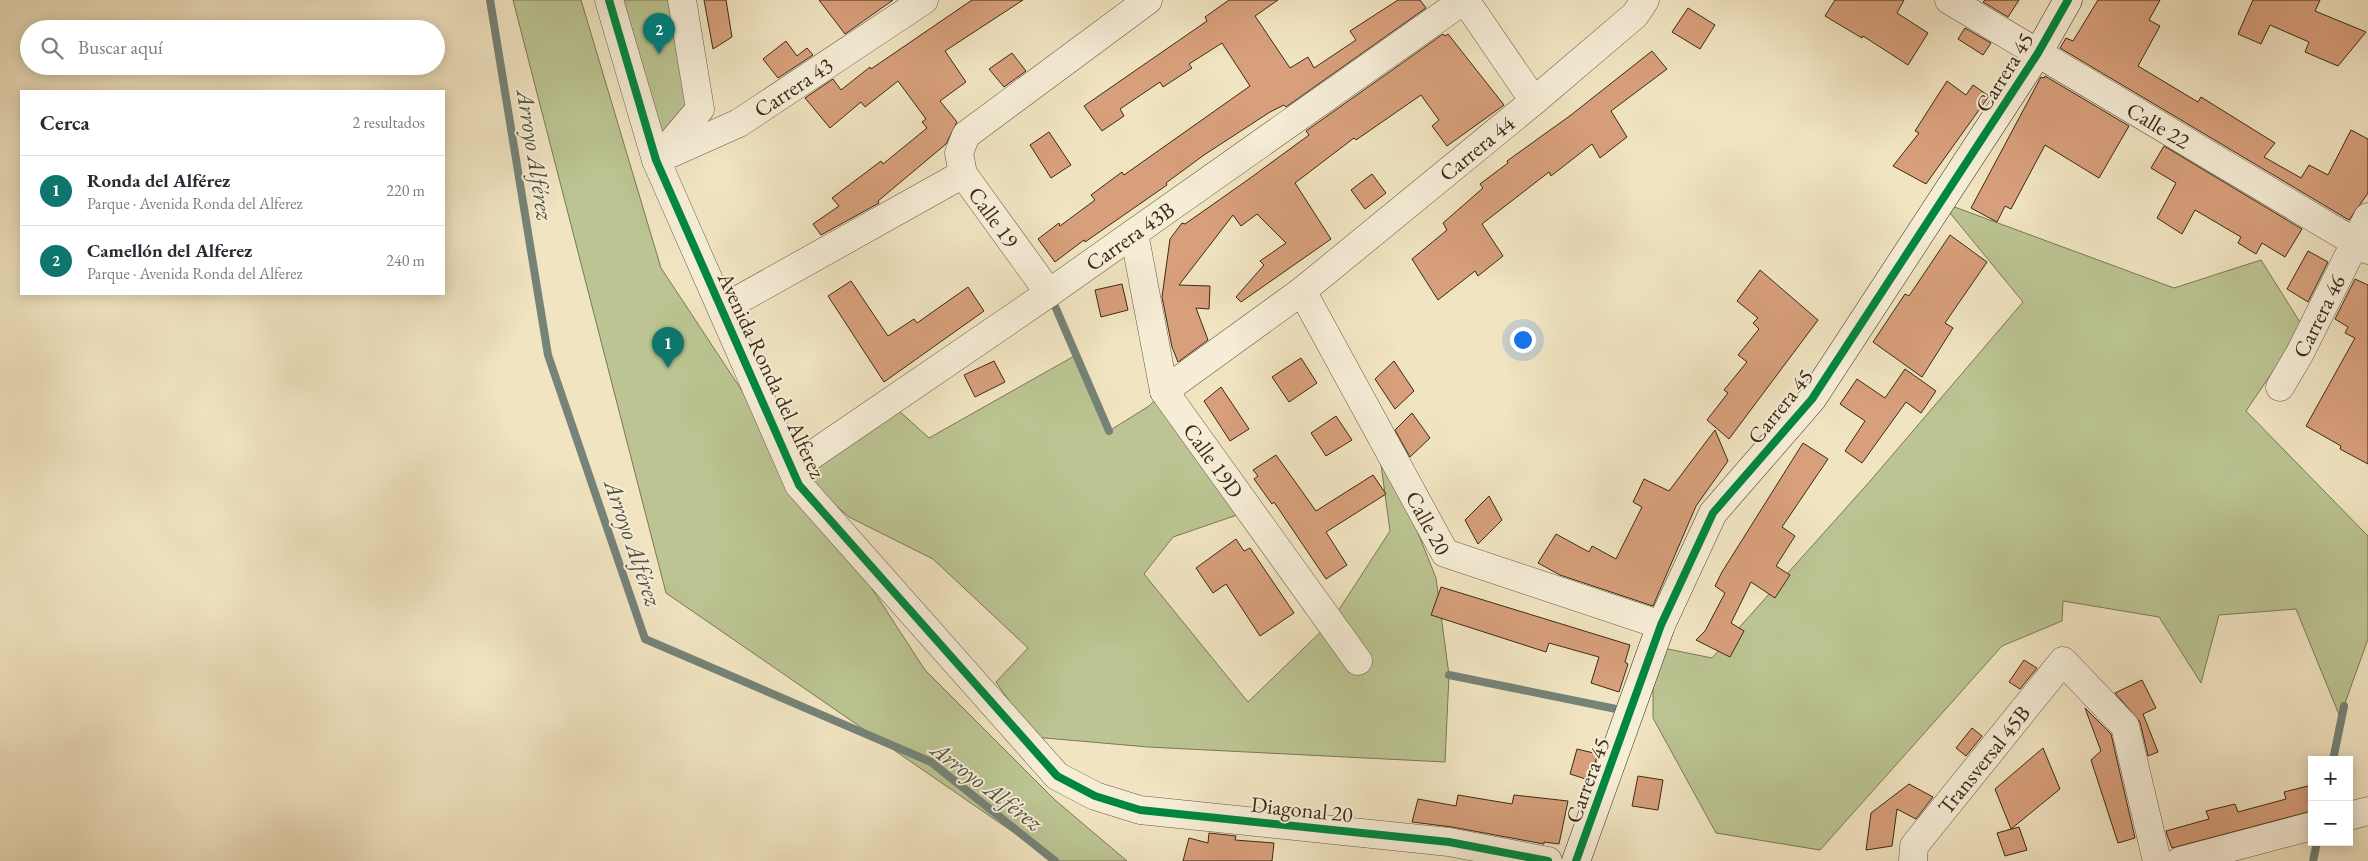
<!DOCTYPE html>
<html lang="es">
<head>
<meta charset="utf-8">
<style>
  :root { --surface:#fff; --page:#f2f2f3; --text:#2b2b33; --muted:#7c7c81; --line:#e1e1e2; --accent:#0f766e }
  body { margin:0; font-family:"EB Garamond",serif; background:var(--page); color:var(--text) }
  .controls { position:absolute; right:15px; bottom:15px; display:grid; overflow:hidden; border-radius:0px; box-shadow:0 2px 12px #0003 }
  .controls button { width:45px; height:45px; display:grid; place-items:center; padding:0; border:0; border-bottom:1px solid var(--line); background:var(--surface); color:var(--text); font:25px sans-serif }
  .you { position:absolute; left:1522px; top:339px; width:18px; height:18px; margin:-12px; border:4px solid #fff; border-radius:50%; background:#1a73e8; box-shadow:0 0 0 8px #1a73e833 }
  .badge { display:grid; place-items:center; width:32px; height:32px; border-radius:50%; background:var(--accent); color:#fff; font-size:16px; font-weight:700 }
  .pin { position:absolute; translate:-50% -41px; filter:drop-shadow(0 1px 2px #0008) }
  .pin::after { content:''; position:absolute; top:26px; width:18px; height:15px; background:inherit; clip-path:polygon(0 0,100% 0,50% 100%) }
  .list { margin:0; padding:0; list-style:none }
  h2 { display:flex; justify-content:space-between; align-items:center; height:65px; margin:0; padding:0 20px; font-size:21px }
  h2 small { font-size:16px; font-weight:400; color:var(--muted) }
  .list li { display:grid; grid-template-columns:32px 1fr auto; gap:15px; align-items:center; box-sizing:border-box; height:70px; padding:0 20px; border-top:1px solid var(--line) }
  .list b { display:block; font-size:19px; white-space:nowrap }
  .list p { margin:0; font-size:16px; white-space:nowrap; color:var(--muted) }
  .list em { font-size:16px; font-style:normal; color:var(--muted) }
  .icon { flex:none; width:28px; height:28px; fill:none; stroke:currentColor; stroke-width:2; stroke-linecap:round; stroke-linejoin:round }
  .map { position:relative; flex:none; width:2368px; height:861px; overflow:hidden }
  .search { position:absolute; background:var(--surface); box-shadow:0 2px 12px #0003; left:20px; top:20px; width:425px; height:55px; display:flex; align-items:center; gap:12px; box-sizing:border-box; padding:0 18px; border-radius:28px; color:var(--muted); font-size:19px }
  .panel { position:absolute; background:var(--surface); box-shadow:0 2px 12px #0003; left:20px; top:90px; width:425px; height:205px; border-radius:0px }
  .map>svg:first-child { display:block }
  .green { fill:#bbc492; stroke:#7b7854 }
  .lines { fill:none; stroke-linecap:round; stroke-linejoin:round }
  .stream { stroke:#758378; stroke-width:8 }
  .building { fill:#d79f7b; stroke:#3b2b17 }
  .street-casing { stroke:#685942; stroke-width:29 }
  .secondary-casing { stroke:#3b2b17; stroke-width:29 }
  .street { stroke:#f6edd7; stroke-width:28 }
  .secondary { stroke:#f6edd7; stroke-width:28 }
  .cycleway-casing { stroke:#f6edd7; stroke-width:11 }
  .cycleway { stroke:#00873e; stroke-width:8 }
  .labels { text-anchor:middle; stroke-width:4; stroke-linejoin:round; paint-order:stroke }
  .street-label { font-size:22px; fill:#3b2b17; stroke:#f6edd7 }
  .water-label { font-size:24px; font-style:italic; fill:#53503f; stroke:#f6edd7 }
</style>
</head>
<body>
<div class="map">
<svg width="2368" height="861" viewBox="0 0 2368 861">
  <rect width="100%" height="100%" fill="#f1e4c1"/>
  <filter id="stains"><feTurbulence type="fractalNoise" baseFrequency=".004" numOctaves="4"/><feColorMatrix values="0 0 0 0 .2 0 0 0 0 .09 0 0 0 0 .02 0 0 0 .5 -.17"/></filter>
  <radialGradient id="worn" r=".72"><stop offset=".6" stop-color="#630" stop-opacity="0"/><stop offset="1" stop-color="#630" stop-opacity=".3"/></radialGradient>
  <g class="green">
    <path d="M513,0h68l80,268 132,200 105,-58 31,28 147,-83 33,76 40,-25 15,-15 76,123 -67,23 -29,37 104,128 83,-80 59,-91 -14,-103 60,150 13,97 -4,87 -297,-15 -114,-10 -38,-55 32,-34 -95,-89 -84,-42 -54,-47 130,200 130,130 72,61h-72l-389,-268z"/>
    <path d="M612,0h70l18,109 -44,51z"/>
    <path d="M1941,202l233,86 87,-28 42,67 -57,84 122,125v103l-28,78 -44,-108 -77,6 -18,68 -42,-66 -96,-16 -1,20 -60,25 -182,204 -104,-17 -63,-115v-72l59,12 159,-178 152,-178z"/>
  </g>
  <g class="lines">
    <g class="stream">
      <path d="M490,0l58,355 97,284 286,123 124,99"/>
      <path d="M1051,297l58,134"/>
      <path d="M1449,675l177,36"/>
      <path d="M2333,760l11,-54"/>
      <path d="M2313,861l4,-19"/>
    </g>
  </g>
  <g class="building">
    <path d="M704,0h22l6,37 -19,12z"/>
    <path d="M819,0h74l-48,34z"/>
    <path d="M972,0h51l-78,51 21,31 -26,19 17,21 -11,22 -68,57 1,2 -58,32 -8,-11 26,-18 -7,-8 49,-37 2,3 44,-36 -5,-6 4,-3 -28,-38 -33,26 -4,-5 -31,26 -25,-30 28,-19 8,11 29,-23 1,2z"/>
    <path d="M1229,0h49l-23,16 35,52 18,-11 6,11 42,-28 -6,-9 48,-31h22l6,8 -140,99 -2,-2 -14,7 -66,43 -38,28 1,2 -82,57 -1,-2 -29,22 -17,-23 21,-16 1,3 35,-26 -4,-5 31,-23 2,3 126,-89 -28,-43 -33,21 3,4 -29,19 -3,-5 -40,27 4,7 -22,15 -18,-25 123,-85 -2,-4z"/>
    <path d="M1835,0h69l-7,13 31,20 -20,32 -45,-29 -1,2 -37,-22z"/>
    <path d="M1985,0h34l-11,17 -25,-15z"/>
    <path d="M2098,0h62l-11,20 11,6 -22,40 60,36 3,-5 74,46 -11,14 37,21 8,-13 19,10 23,-45 17,9v54l-19,27 -289,-172 6,-10 7,3z"/>
    <path d="M2253,0h67l-5,11 51,21 -28,34 -33,-14 4,-10 -39,-17 -9,19 -23,-10z"/>
    <path d="M1688,8l27,17 -15,24 -28,-17z"/>
    <path d="M1965,28l26,15 -8,12 -25,-16z"/>
    <path d="M1443,34l2,2 3,-2 56,71 -57,41 -15,-20 7,-6 -18,-25 -65,45 -2,-2 -59,45 36,56 -90,63 -5,-5 28,-32 -4,-4 26,-18 -29,-29 -16,12 -8,-11 -54,70 31,1 -1,23 -13,-1 12,32 -30,22 -6,-15 -10,-50 8,-58 12,-16 3,1 64,-45 60,-44 -3,-4z"/>
    <path d="M786,41l11,15 10,-8 6,7 -35,23 -15,-19z"/>
    <path d="M1652,51l15,18 -56,42 16,26 -27,21 -8,-14 -41,32 -2,-4 -67,52 21,32 -25,20 -3,-5 -37,29 -26,-41 35,-29 -4,-7 40,-35 -3,-4 28,-21 -1,-2 64,-46z"/>
    <path d="M1012,53l14,18 -22,16 -15,-18z"/>
    <path d="M2045,76l84,50 -30,52 -54,-33 -34,64 -6,-3 -8,16 -26,-14 70,-131 3,1z"/>
    <path d="M1947,81l19,14 7,-10 16,11 -63,88 -33,-18 26,-33 -4,-2z"/>
    <path d="M1049,132l22,33 -20,13 -21,-33z"/>
    <path d="M2164,146l138,83 -17,28 -23,-14 -6,11 -18,-11 3,-6 -46,-27 -13,24 -25,-16 19,-35 -25,-15z"/>
    <path d="M1372,174l14,19 -21,16 -14,-19z"/>
    <path d="M1950,235l37,27 -42,61 8,5 -31,49 -49,-35 32,-48 4,2z"/>
    <path d="M2308,251l20,11 -20,40 -21,-13z"/>
    <path d="M1760,270l58,50 -89,119 -22,-19 21,-27 -4,-3 23,-28 -9,-7 21,-26 -6,-6 5,-5 -21,-17z"/>
    <path d="M2355,279l13,6v179l-28,-15 1,-3 -35,-20 49,-88 -10,-5 3,-6 -13,-8z"/>
    <path d="M851,281l37,55 26,-17 3,4 51,-36 16,24 -100,71 -56,-86z"/>
    <path d="M1122,284l6,26 -27,7 -6,-27z"/>
    <path d="M1301,358l16,25 -28,19 -17,-25z"/>
    <path d="M994,361l11,21 -30,15 -11,-22z"/>
    <path d="M1394,361l20,30 -19,18 -20,-30z"/>
    <path d="M1905,369l31,22 -15,22 -15,-11 -44,61 -17,-12 20,-30 -25,-17 17,-25 28,19z"/>
    <path d="M1221,387l28,42 -19,12 -26,-40z"/>
    <path d="M1412,413l18,25 -20,19 -15,-27z"/>
    <path d="M1336,416l16,24 -26,16 -15,-23z"/>
    <path d="M1715,430l13,31 -32,45 -43,100 -93,-31 -22,-12 18,-29 33,18 3,-6 24,13 26,-52 -9,-5 11,-23 25,12z"/>
    <path d="M1803,443l25,16 -46,68 13,9 -19,30 14,9 -15,23 -24,-16 -20,41 13,8 -14,26 -34,-17 9,-9 20,-38 -10,-7 7,-14z"/>
    <path d="M1276,455l40,56 57,-36 13,19 -60,38 21,33 -21,14 -52,-77 -2,2 -18,-25 4,-3 -5,-6z"/>
    <path d="M1489,496l13,24 -24,24 -13,-24z"/>
    <path d="M1236,539l8,12 6,-3 44,65 -34,23 -34,-52 -13,9 -17,-25z"/>
    <path d="M1441,587l189,58 -5,17 3,2 -9,28 -28,-9 8,-26 -50,-14 -3,9 -115,-37z"/>
    <path d="M2024,660l13,8 -17,21 -11,-7z"/>
    <path d="M2142,680l14,28 -13,6 15,38 -10,4 -8,-34 -25,-29z"/>
    <path d="M2085,708l26,26 24,104 -17,5 -27,-83 10,-9z"/>
    <path d="M1972,728l10,8 -16,20 -10,-8z"/>
    <path d="M2043,748l17,41 -49,40 -16,-40z"/>
    <path d="M1577,749l21,5 -9,26 -19,-6z"/>
    <path d="M1638,776l25,4 -5,30 -26,-4z"/>
    <path d="M1909,784l24,13 -17,22 -19,-10 -5,37 -26,4 5,-37z"/>
    <path d="M2312,785v26l-140,37 -5,-13 -1,-4 43,-12 -3,-8 29,-7 3,8 48,-13 -2,-7z"/>
    <path d="M1458,795l54,9 2,-9 54,6 -9,43 -15,-2v2l-92,-17 -40,-5 6,-23 38,7z"/>
    <path d="M2019,827l8,23 -22,6 -8,-23z"/>
    <path d="M1209,833l27,3 -1,4 39,3 -2,18h-89l6,-23 19,5z"/>
  </g>
  <g class="lines">
    <defs>
      <g id="street">
        <path d="M609,0l47,160 143,325 258,291 38,20 45,14 309,32 99,19"/>
        <path d="M1465,0l69,101"/>
        <path id="s1" d="M1949,0l419,250"/>
        <path d="M661,155l39,-46 -18,-109"/>
        <path id="s2" d="M656,160l83,-37 185,-123"/>
        <path id="s3" d="M1134,233l30,158 194,270"/>
        <path id="s4" d="M1302,291l143,262 216,72"/>
        <path d="M1049,293l-86,-119 -4,-21 7,-18 182,-135"/>
        <path d="M722,309l241,-135"/>
        <path id="s5" d="M2280,387l20,-34 68,-136"/>
        <path id="s6" d="M1164,391l138,-100 232,-190 101,-86 10,-15"/>
        <path id="s7" d="M793,468l256,-175 415,-293"/>
        <path d="M2349,816l19,-5"/>
        <path id="s8" d="M1913,861l1,-15 149,-185 62,65 32,135"/>
        <path d="M2180,861l132,-35"/>
      </g>
      <path id="secondary" d="M1576,861l85,-236 52,-112 99,-114 226,-346 30,-53"/>
    </defs>
    <use href="#street" class="street-casing"/>
    <use href="#secondary" class="secondary-casing"/>
    <use href="#street" class="street"/>
    <use href="#secondary" class="secondary"/>
    <defs>
      <g id="cycleway">
        <path d="M609,0l47,160 143,325 258,291 38,20 45,14 309,32 99,19"/>
        <path d="M1576,861l85,-236 52,-112 99,-114 226,-346 30,-53"/>
      </g>
    </defs>
    <use href="#cycleway" class="cycleway-casing"/>
    <use href="#cycleway" class="cycleway"/>
  </g>
  <g class="labels">
    <g class="street-label">
      <text transform="translate(2004 72) rotate(-58)" y="8">Carrera 45</text>
      <text dy="8" stroke="none"><textPath href="#s2" startOffset="156">Carrera 43</textPath></text>
      <text dy="8" stroke="none"><textPath href="#s1" startOffset="244">Calle 22</textPath></text>
      <text dy="8" stroke="none"><textPath href="#s6" startOffset="396">Carrera 44</textPath></text>
      <text transform="translate(994 217) rotate(54)" y="8">Calle 19</text>
      <text dy="8" stroke="none"><textPath href="#s7" startOffset="409">Carrera 43B</textPath></text>
      <text dy="8" stroke="none"><textPath href="#s5" startOffset="81">Carrera 46</textPath></text>
      <text transform="translate(772 375) rotate(65)" y="8">Avenida Ronda del Alferez</text>
      <text transform="translate(1780 406) rotate(-51)" y="8">Carrera 45</text>
      <text dy="8" stroke="none"><textPath href="#s3" startOffset="246">Calle 19D</textPath></text>
      <text dy="8" stroke="none"><textPath href="#s4" startOffset="264">Calle 20</textPath></text>
      <text dy="8" stroke="none"><textPath href="#s8" startOffset="126">Transversal 45B</textPath></text>
      <text transform="translate(1587 780) rotate(-70)" y="8">Carrera 45</text>
      <text transform="translate(1302 809) rotate(6)" y="8">Diagonal 20</text>
    </g>
    <g class="water-label">
      <text transform="translate(535 155) rotate(81)" y="8">Arroyo Alférez</text>
      <text transform="translate(633 543) rotate(71)" y="8">Arroyo Alférez</text>
      <text transform="translate(987 786) rotate(37)" y="8">Arroyo Alférez</text>
    </g>
  </g>
  <rect width="100%" height="100%" filter="url(#stains)"/>
  <rect width="100%" height="100%" fill="url(#worn)"/>
</svg>
<div class="controls">
<button>+</button>
<button>−</button>
</div>
<div class="you"></div>
<div class="pin badge" style="left:668px;top:368px">1</div>
<div class="pin badge" style="left:659px;top:54px">2</div>
<div class="search"><svg class="icon" aria-label="search" viewBox="0 0 24 24"><circle cx="10" cy="10" r="6"/><path d="M15 15l6 6"/></svg>Buscar aquí</div>
<section class="panel">
<h2>Cerca<small>2 resultados</small></h2>
<ul class="list">
<li><span class="badge">1</span><div><b>Ronda del Alférez</b><p>Parque · Avenida Ronda del Alferez</p></div><em>220 m</em></li>
<li><span class="badge">2</span><div><b>Camellón del Alferez</b><p>Parque · Avenida Ronda del Alferez</p></div><em>240 m</em></li>
</ul>
</section>
</div>
</body>
</html>
